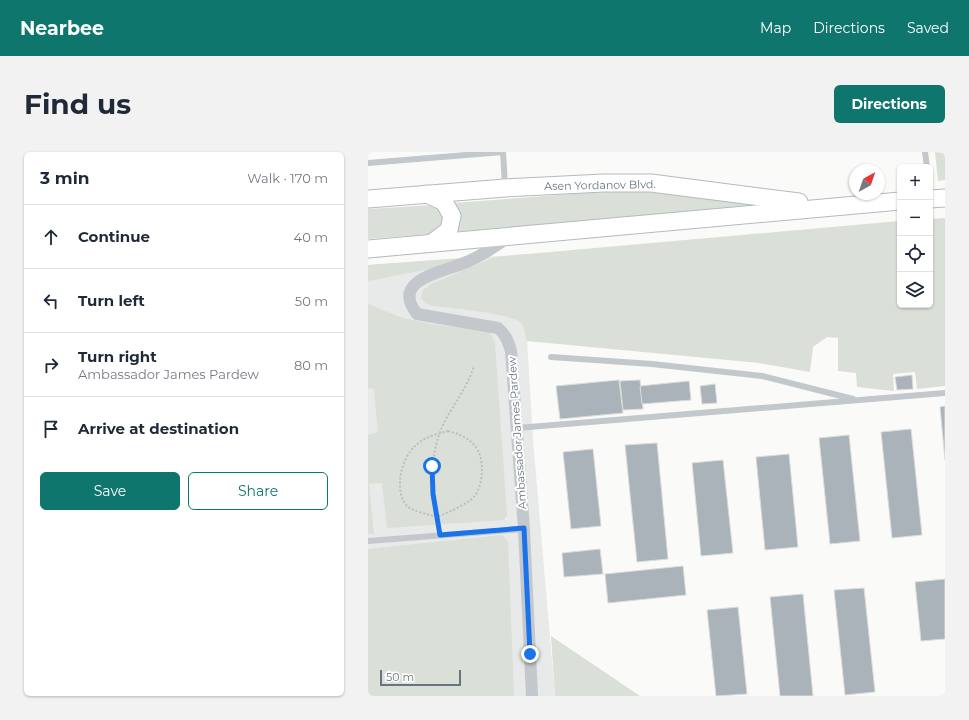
<!DOCTYPE html>
<html lang="en">
<head>
<meta charset="utf-8">
<style>
  :root { --surface:#fff; --page:#f2f2f3; --text:#1f2937; --muted:#747a83; --line:#e0e1e3; --accent:#0f766e }
  body { margin:0; font-family:Montserrat,sans-serif; background:var(--page); color:var(--text) }
  .controls { position:absolute; right:12px; top:12px; display:grid; overflow:hidden; border-radius:6px; box-shadow:0 1px 3px #0004 }
  .controls button { width:36px; height:36px; display:grid; place-items:center; padding:0; border:0; border-bottom:1px solid var(--line); background:var(--surface); color:var(--text); font:20px sans-serif }
  .compass { position:absolute; left:481px; top:12px; width:36px; height:36px; border-radius:50%; background:var(--surface); box-shadow:0 1px 3px #0004; rotate:40deg }
  .scale { position:absolute; left:12px; bottom:10px; width:81px; box-sizing:border-box; padding-left:4px; border:2px solid #657683; border-top:0; font-size:11px; line-height:14px; white-space:nowrap; color:#657683; -webkit-text-stroke:3px #fff; paint-order:stroke }
  .stop { position:absolute; width:12px; height:12px; margin:-9px; border:3px solid #1a73e8; border-radius:50%; background:#fff }
  .stop.end { background:#1a73e8; border-color:#fff; box-shadow:0 1px 4px #0008 }
  .list { margin:0; padding:0; list-style:none }
  h2 { display:flex; justify-content:space-between; align-items:center; height:52px; margin:0; padding:0 16px; font-size:17px }
  h2 small { font-size:13px; font-weight:400; color:var(--muted) }
  .list li { display:grid; grid-template-columns:26px 1fr auto; gap:12px; align-items:center; box-sizing:border-box; height:64px; padding:0 16px; border-top:1px solid var(--line) }
  .list b { display:block; font-size:15px; white-space:nowrap }
  .list p { margin:0; font-size:13px; white-space:nowrap; color:var(--muted) }
  .list em { font-size:13px; font-style:normal; color:var(--muted) }
  .actions { display:flex; gap:8px; padding:12px 16px }
  .actions a { flex:1; padding:9px 0; border:1px solid var(--accent); border-radius:6px; text-align:center; font-size:14px; color:var(--accent) }
  .actions .main { background:var(--accent); color:#fff }
  .icon { flex:none; width:22px; height:22px; fill:none; stroke:currentColor; stroke-width:2; stroke-linecap:round; stroke-linejoin:round }
  .map { position:relative; flex:none; width:577px; height:544px; overflow:hidden; border-radius:6px }
  header { display:flex; align-items:center; gap:24px; box-sizing:border-box; height:56px; padding:0 20px; background:var(--accent); color:#fff }
  header strong { font-size:19px }
  nav { display:flex; gap:22px; margin-inline-start:auto; font-size:14px }
  .intro { display:flex; align-items:center; justify-content:space-between; box-sizing:border-box; height:96px; padding:0 24px }
  h1 { margin:0; font-size:28px }
  .button { padding:10px 18px; border-radius:6px; background:var(--accent); color:#fff; font-size:14px; font-weight:700 }
  main { display:flex; gap:24px; padding:0 24px }
  aside { flex:1; background:var(--surface); border-radius:6px; box-shadow:0 1px 3px #0004 }
  .map>svg:first-child { display:block }
  .built { fill:#e8e9e9 }
  .green { fill:#dadfd7 }
  .building { fill:#aab3b9; stroke:#dcdcda }
  .lines { fill:none; stroke-linecap:round; stroke-linejoin:round }
  .secondary-casing { stroke:#b3babf; stroke-width:19 }
  .path { stroke:#bbbfc2; stroke-width:2; stroke-dasharray:2 2; stroke-linecap:butt }
  .service { stroke:#c3c8cc; stroke-width:6 }
  .minor { stroke:#c3c8cc; stroke-width:12 }
  .secondary { stroke:#fff; stroke-width:17 }
  .route { stroke:#1a73e8; stroke-width:5 }
  .labels { text-anchor:middle; stroke-width:4; stroke-linejoin:round; paint-order:stroke }
  .street-label { font-size:11px; fill:#657683; stroke:#fff }
</style>
</head>
<body>
<header>
<strong>Nearbee</strong>
<nav><a>Map</a><a>Directions</a><a>Saved</a></nav>
</header>
<div class="intro"><h1>Find us</h1><a class="button">Directions</a></div>
<main>
<aside>
<h2>3 min<small>Walk · 170 m</small></h2>
<ul class="list">
<li><svg class="icon" aria-label="ahead" viewBox="0 0 24 24"><path d="M12 20V5M6 11l6-6 6 6"/></svg><div><b>Continue</b></div><em>40 m</em></li>
<li><svg class="icon" aria-label="left" viewBox="0 0 24 24"><path d="M17 20v-9H6M10 6l-5 5 5 5"/></svg><div><b>Turn left</b></div><em>50 m</em></li>
<li><svg class="icon" aria-label="right" viewBox="0 0 24 24"><path d="M7 20v-9h11M14 6l5 5-5 5"/></svg><div><b>Turn right</b><p>Ambassador James Pardew</p></div><em>80 m</em></li>
<li><svg class="icon" aria-label="arrive" viewBox="0 0 24 24"><path d="M6 21V4h12l-3 4 3 4H6"/></svg><div><b>Arrive at destination</b></div></li>
</ul>
<div class="actions"><a class="main">Save</a><a>Share</a></div>
</aside>
<div class="map">
<svg width="577" height="544" viewBox="0 0 577 544">
  <rect width="100%" height="100%" fill="#fafaf8"/>
  <path class="built" d="M159,102v87l6,98 22,257h-187v-431z"/>
  <g class="green">
    <path d="M567,0l10,1v27l-7,1z"/>
    <path d="M273,39l113,14 -300,27v-29l130,-10z"/>
    <path d="M64,53l11,6 2,13 -14,10 -63,5v-30z"/>
    <path d="M577,66v168l-28,3 -2,-17 -22,2 1,17 -37,-4 -1,-14 -18,-2v-33l-11,-1 -14,10 -3,25 -51,-9 -232,-22c-2,-5 -2,-14 -6,-18 -11,-10 -71,-15 -89,-17l-7,-3 -4,-5 1,-7 9,-7 64,-27 405,-36v84h30v-86z"/>
    <path d="M94,106l-22,9 -72,14v-16z"/>
    <path d="M0,152l32,13 30,7 55,6 6,4 4,9 12,172 -3,5 -117,8 -5,-45 -13,1 5,50h-6v-99l10,-3 -4,-43 -6,-1z"/>
    <path d="M134,383l6,7 6,154h-146v-147z"/>
    <path d="M183,484l89,60h-85z"/>
  </g>
  <g class="building">
    <path d="M544,223l1,14 -16,1 -2,-13z"/>
    <path d="M251,228l4,33 -63,6 -4,-33z"/>
    <path d="M272,228l3,29 -20,1 -3,-29z"/>
    <path d="M321,229l2,19 -49,4 -2,-18z"/>
    <path d="M347,232l2,19 -15,1 -2,-18z"/>
    <path d="M577,254v54l-5,-53z"/>
    <path d="M543,277l11,106 -30,3 -11,-106z"/>
    <path d="M481,283l11,106 -30,3 -11,-106z"/>
    <path d="M289,291l11,116 -31,3 -12,-117z"/>
    <path d="M225,297l8,77 -30,3 -8,-77z"/>
    <path d="M421,302l9,93 -33,3 -9,-93z"/>
    <path d="M355,308l10,93 -32,3 -9,-93z"/>
    <path d="M232,397l3,25 -39,3 -2,-24z"/>
    <path d="M315,414l3,29 -78,8 -3,-29z"/>
    <path d="M577,427v60l-24,2 -6,-59z"/>
    <path d="M496,436l11,104 -30,3 -11,-105z"/>
    <path d="M435,442l10,102h-33l-10,-99z"/>
    <path d="M370,455l9,87 -31,2 -9,-86z"/>
  </g>
  <g class="lines">
    <defs>
      <g id="secondary">
        <path d="M59,42l17,8 8,14 -3,14 -17,13"/>
        <path d="M0,47l137,-11 99,-5h47l148,19"/>
        <path d="M562,47l15,-1"/>
        <path d="M0,97l532,-48"/>
      </g>
    </defs>
    <use href="#secondary" class="secondary-casing"/>
    <g class="path">
      <path d="M80,279c11,3 19,6 27,15 10,10 9,41 -2,52 -10,8 -24,14 -36,19 -6,-2 -24,-6 -29,-10 -15,-14 -7,-49 7,-61 9,-9 22,-12 33,-15z"/>
      <path d="M71,376c-7,-39 -12,-75 8,-111 10,-17 21,-32 27,-51"/>
    </g>
    <g class="service">
      <path d="M135,0l2,34"/>
      <path d="M557,0l2,15"/>
      <path d="M0,11l135,-11"/>
      <path d="M183,205l101,7 110,12 91,23"/>
      <path d="M149,276l428,-35"/>
      <path d="M0,389l156,-12"/>
    </g>
    <path class="minor" d="M141,85c-13,9 -26,18 -40,24 -23,11 -80,17 -52,53l81,14c8,7 10,13 13,23l13,178 8,167"/>
    <use href="#secondary" class="secondary"/>
  </g>
  <g class="lines">
    <path class="route" d="M64,314l1,28 7,41 84,-7 6,126"/>
  </g>
  <g class="labels">
    <g class="street-label">
      <text transform="translate(232 33) rotate(-1)" y="4">Asen Yordanov Blvd.</text>
      <text transform="translate(149 281) rotate(-94)" y="4">Ambassador James Pardew</text>
    </g>
  </g>
</svg>
<div class="controls">
<button>+</button>
<button>−</button>
<button><svg class="icon" aria-label="locate" viewBox="0 0 24 24"><circle cx="12" cy="12" r="6"/><path d="M12 2v4M12 18v4M2 12h4M18 12h4"/></svg></button>
<button><svg class="icon" aria-label="layers" viewBox="0 0 24 24"><path d="M12 4l9 5-9 5-9-5zM3 14l9 5 9-5"/></svg></button>
</div>
<svg class="compass" viewBox="-18 -18 36 36"><path d="M0-13l5 13h-10z" fill="#e53935"/><path d="M0 13l5-13h-10z" fill="#747a83"/></svg>
<div class="scale">50 m</div>
<div class="stop" style="left:64px;top:314px"></div>
<div class="stop end" style="left:162px;top:502px"></div>
</div>
</main>
</body>
</html>
